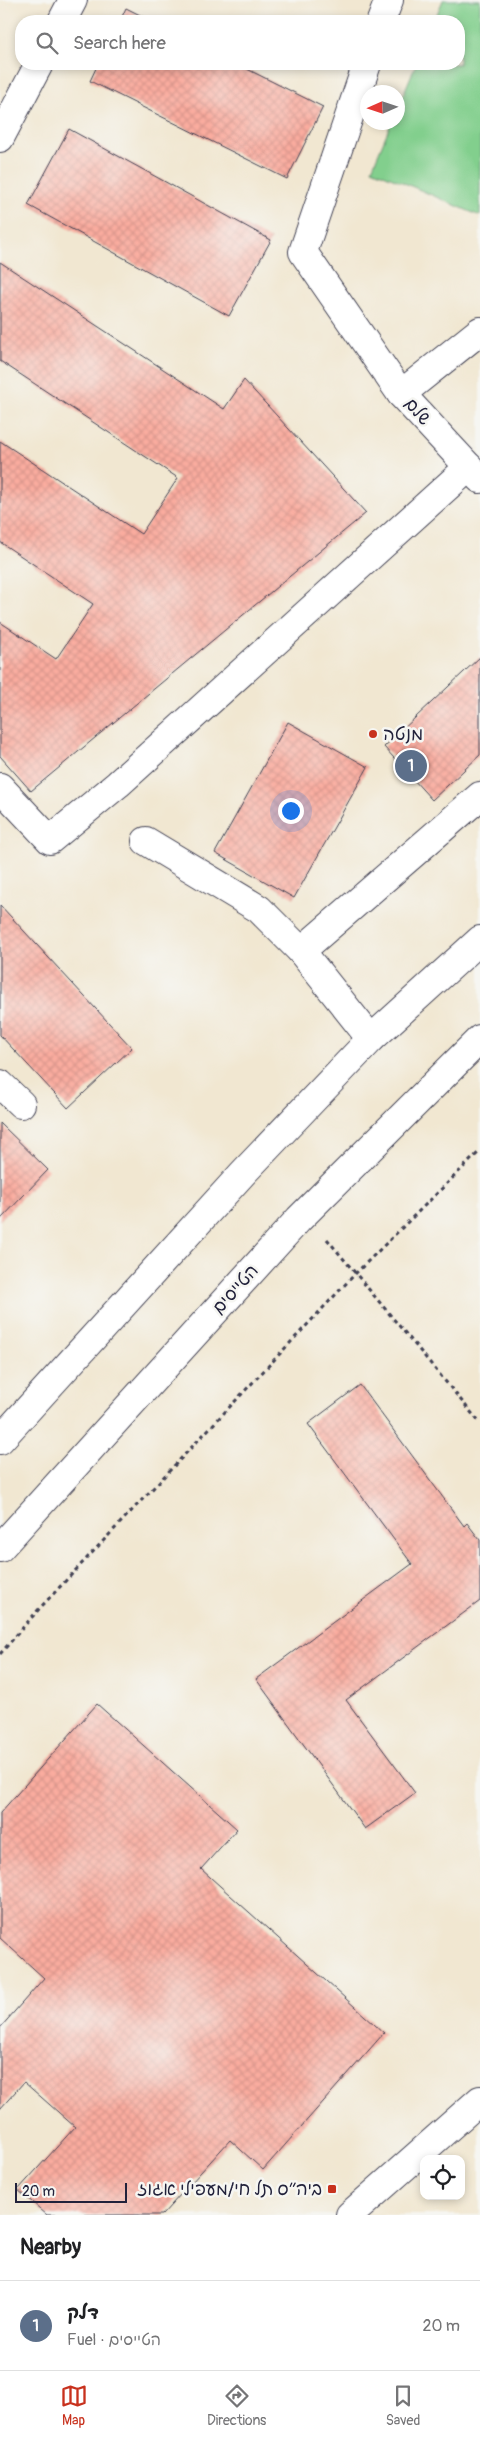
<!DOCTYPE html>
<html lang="en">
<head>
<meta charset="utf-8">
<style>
  :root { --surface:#fff; --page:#f2f2f2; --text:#202124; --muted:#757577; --line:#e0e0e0; --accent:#c8321e }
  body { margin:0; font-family:Pangolin,"Playpen Sans Hebrew",sans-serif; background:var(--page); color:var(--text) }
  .controls { position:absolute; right:15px; bottom:15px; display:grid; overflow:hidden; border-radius:10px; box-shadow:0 2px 8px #0003 }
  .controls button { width:45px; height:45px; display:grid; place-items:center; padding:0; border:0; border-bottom:1px solid var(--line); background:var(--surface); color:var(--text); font:25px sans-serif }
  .compass { position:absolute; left:360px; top:85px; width:45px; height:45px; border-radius:50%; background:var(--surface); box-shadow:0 2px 8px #0003; rotate:267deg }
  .scale { position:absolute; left:15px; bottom:12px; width:112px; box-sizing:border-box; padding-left:5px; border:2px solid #22223b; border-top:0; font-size:14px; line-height:18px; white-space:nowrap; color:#22223b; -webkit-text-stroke:4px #f6f6f2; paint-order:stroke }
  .you { position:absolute; left:290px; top:810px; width:18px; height:18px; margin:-12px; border:4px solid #fff; border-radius:50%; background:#1a73e8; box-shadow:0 0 0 8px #1a73e833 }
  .badge { display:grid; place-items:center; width:32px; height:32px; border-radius:50%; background:var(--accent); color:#fff; font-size:16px; font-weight:700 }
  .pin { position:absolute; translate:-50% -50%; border:2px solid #fff; box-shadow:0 1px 5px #0006 }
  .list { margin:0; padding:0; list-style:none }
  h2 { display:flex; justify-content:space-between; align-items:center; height:65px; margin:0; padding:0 20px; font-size:21px }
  h2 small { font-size:16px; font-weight:400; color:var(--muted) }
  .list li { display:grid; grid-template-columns:32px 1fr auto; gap:15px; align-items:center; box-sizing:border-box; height:90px; padding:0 20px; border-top:1px solid var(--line) }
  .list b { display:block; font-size:19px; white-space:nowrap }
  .list p { margin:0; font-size:16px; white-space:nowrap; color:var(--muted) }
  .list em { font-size:16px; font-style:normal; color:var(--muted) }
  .icon { flex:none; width:28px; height:28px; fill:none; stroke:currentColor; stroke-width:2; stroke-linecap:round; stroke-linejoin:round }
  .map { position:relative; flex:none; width:480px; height:2215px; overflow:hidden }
  .search { position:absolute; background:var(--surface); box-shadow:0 2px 8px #0003; left:15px; right:15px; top:15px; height:55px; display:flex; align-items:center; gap:12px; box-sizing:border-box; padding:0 18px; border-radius:20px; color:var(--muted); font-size:19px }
  .sheet { height:155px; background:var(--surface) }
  nav { display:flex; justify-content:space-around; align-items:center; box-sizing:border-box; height:70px; border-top:1px solid var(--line); background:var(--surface); font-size:14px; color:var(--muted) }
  nav a { display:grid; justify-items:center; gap:2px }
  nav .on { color:var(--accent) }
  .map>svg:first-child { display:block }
  .green { fill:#82cf8d; stroke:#527864 }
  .building { fill:url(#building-cross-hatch) }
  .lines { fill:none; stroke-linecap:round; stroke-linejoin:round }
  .minor-casing { stroke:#414052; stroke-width:30 }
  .major-casing { stroke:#414052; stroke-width:30 }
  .path { stroke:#414052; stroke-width:3; stroke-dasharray:4 4; stroke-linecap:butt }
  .minor { stroke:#fff; stroke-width:28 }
  .major { stroke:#fff; stroke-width:28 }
  .poi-dot { fill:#c8321e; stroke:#f6f6f2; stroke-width:2 }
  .labels { text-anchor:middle; stroke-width:5; stroke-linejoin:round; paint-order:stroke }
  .street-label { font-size:18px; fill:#22223b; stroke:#f6f6f2 }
  .poi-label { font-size:18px; fill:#22223b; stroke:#f6f6f2; text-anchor:start }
</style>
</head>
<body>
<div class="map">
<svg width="480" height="2215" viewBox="0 0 480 2215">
  <defs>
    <pattern id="building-cross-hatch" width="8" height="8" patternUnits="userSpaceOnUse" patternTransform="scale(1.25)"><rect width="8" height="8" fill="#faac9f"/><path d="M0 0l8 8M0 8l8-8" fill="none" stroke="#d6948a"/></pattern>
  </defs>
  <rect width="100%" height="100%" fill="#f6f6f2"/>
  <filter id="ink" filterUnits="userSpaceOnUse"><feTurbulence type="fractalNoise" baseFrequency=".02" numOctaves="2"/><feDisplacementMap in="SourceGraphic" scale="10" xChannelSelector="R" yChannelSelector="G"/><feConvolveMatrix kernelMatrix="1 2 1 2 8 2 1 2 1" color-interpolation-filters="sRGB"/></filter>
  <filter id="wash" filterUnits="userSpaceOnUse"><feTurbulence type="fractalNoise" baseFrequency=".0096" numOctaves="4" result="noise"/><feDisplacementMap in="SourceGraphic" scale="20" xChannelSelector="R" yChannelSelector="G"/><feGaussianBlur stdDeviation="1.12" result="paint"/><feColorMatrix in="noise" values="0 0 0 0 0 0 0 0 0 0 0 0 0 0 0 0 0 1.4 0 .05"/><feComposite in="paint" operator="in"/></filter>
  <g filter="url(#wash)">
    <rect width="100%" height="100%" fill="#f1e7d1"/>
    <path class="green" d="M443,0h37v216l-108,-47 19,-46 7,-1v-15l18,-43h43v-43h-25z"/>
    <g id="blocks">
      <g class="building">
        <path d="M126,8l26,13h-32z"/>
        <path d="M98,64h139l86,43 -36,72 -197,-98z"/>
        <path d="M69,129l202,111 -42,76 -201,-111z"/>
        <path d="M0,262l224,147 20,-29 122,133 -335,278 -31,-35v-134l56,37 37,-55 -93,-62v-101l141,93 37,-56 -178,-117z"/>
        <path d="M480,657v98l-48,45 -48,-53z"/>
        <path d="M288,722l80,45 -74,131 -79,-45z"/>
        <path d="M0,905l132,143 -64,60 -68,-73z"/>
        <path d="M0,1123l48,47 -48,50z"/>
        <path d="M360,1385l104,141 3,-3 13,17v61l-134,99 69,93 -50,36 -109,-150 156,-115 -104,-140z"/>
        <path d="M97,1704l140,125 -36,40 183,164 -121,137 -33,-30 -68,75h-115l-29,-25 57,-63 -51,-45 -24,27v-81l44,-50 -44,-40v-125z"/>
      </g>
    </g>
  </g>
  <g filter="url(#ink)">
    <use href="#blocks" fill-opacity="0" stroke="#414052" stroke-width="1"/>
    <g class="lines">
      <defs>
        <g id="minor">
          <path d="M62,21l11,-21"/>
          <path d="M381,21l8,-21"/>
          <path d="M367,64l-64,188 98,142 79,85"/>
          <path d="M0,138l39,-74"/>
          <path d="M401,394l79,-63"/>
          <path d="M0,787l50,53 68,-56 351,-317"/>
          <path d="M146,841l113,68 42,42 70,88"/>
          <path d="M301,951l179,-155"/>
          <path d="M0,1084l21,20"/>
          <path d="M350,2215l130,-115"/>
        </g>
        <g id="major">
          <path d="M0,1440l243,-267 128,-134 109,-99"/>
          <path d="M0,1548l299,-329 181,-180"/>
        </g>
      </defs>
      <use href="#minor" class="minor-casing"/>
      <use href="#major" class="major-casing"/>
      <g class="path">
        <path d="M327,1239l153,184"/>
        <path d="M0,1654l39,-45 317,-336 124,-122"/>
      </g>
      <use href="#minor" class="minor"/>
      <use href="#major" class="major"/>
    </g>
  </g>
  <g class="poi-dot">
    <circle cx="373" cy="734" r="5"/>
    <rect x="327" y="2184" width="10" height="10" rx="2.5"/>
  </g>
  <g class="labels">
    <g class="street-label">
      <text transform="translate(418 411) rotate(49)" y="6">שלם</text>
      <text transform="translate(235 1289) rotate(-48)" y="6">הטייסים</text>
    </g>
    <g class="poi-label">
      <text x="383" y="740">מנטה</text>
      <text x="322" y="2195" text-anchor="end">ביה״ס תל חי/מעפילי אגוז</text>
    </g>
  </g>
</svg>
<div class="controls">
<button><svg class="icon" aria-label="locate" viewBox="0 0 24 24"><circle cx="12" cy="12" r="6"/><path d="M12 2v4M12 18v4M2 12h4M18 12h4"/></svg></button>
</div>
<svg class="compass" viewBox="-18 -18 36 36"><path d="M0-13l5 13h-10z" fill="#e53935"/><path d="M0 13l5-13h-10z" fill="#757577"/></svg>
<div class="scale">20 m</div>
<div class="you"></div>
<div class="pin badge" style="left:411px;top:766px;background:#5c6f8a">1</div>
<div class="search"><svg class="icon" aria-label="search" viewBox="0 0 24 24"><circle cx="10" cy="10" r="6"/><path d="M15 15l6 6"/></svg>Search here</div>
</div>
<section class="sheet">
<h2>Nearby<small></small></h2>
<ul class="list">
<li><span class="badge" style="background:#5c6f8a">1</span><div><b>דלק</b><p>Fuel · הטייסים</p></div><em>20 m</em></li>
</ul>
</section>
<nav>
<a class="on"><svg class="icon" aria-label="map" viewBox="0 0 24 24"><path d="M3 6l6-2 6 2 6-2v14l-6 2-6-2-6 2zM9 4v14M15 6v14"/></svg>Map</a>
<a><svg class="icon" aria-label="directions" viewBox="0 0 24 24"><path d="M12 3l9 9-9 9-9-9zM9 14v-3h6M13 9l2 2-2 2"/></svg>Directions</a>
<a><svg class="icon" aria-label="saved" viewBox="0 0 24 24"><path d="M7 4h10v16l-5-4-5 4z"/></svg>Saved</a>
</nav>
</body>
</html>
